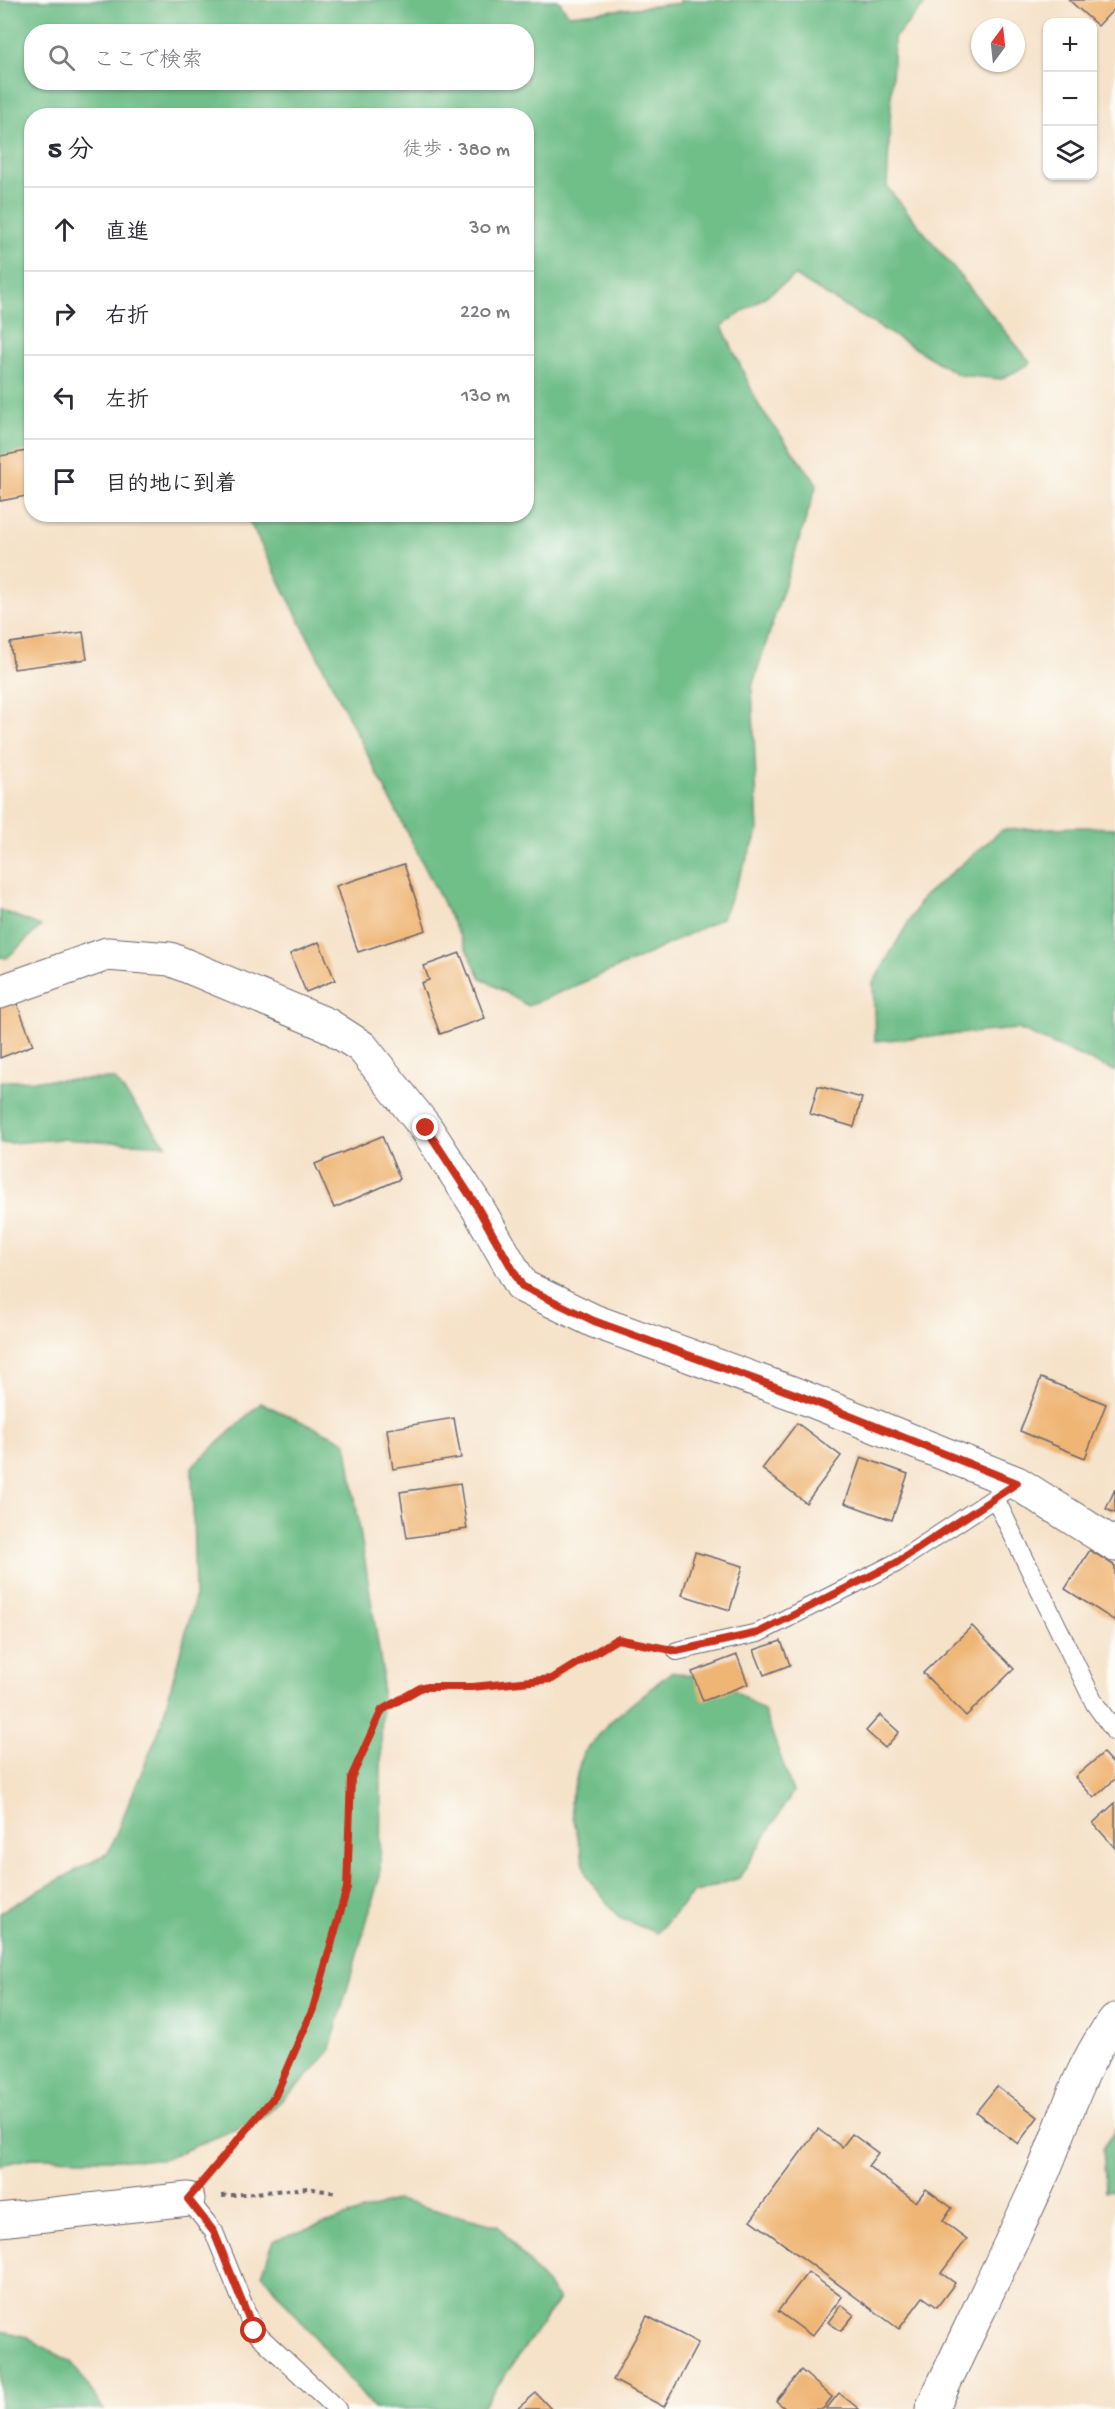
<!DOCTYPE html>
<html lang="ja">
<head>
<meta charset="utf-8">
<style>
  :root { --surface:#fff; --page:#f2f2f3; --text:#2b2b33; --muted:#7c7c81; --line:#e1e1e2 }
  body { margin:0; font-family:"Gochi Hand","Klee One",sans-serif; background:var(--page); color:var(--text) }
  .controls { position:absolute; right:18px; top:18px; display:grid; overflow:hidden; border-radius:12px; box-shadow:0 2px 4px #0004 }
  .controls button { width:54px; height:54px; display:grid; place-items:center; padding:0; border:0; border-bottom:2px solid var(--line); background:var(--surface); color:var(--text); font:30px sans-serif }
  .compass { position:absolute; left:971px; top:18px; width:54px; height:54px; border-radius:50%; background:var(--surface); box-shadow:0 2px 4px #0004; rotate:15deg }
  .stop { position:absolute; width:18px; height:18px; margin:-14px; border:4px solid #c8321e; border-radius:50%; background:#fff }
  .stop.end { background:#c8321e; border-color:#fff; box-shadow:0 2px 6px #0008 }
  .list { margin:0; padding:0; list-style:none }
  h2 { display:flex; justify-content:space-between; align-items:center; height:78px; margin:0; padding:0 24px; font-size:26px }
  h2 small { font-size:20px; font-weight:400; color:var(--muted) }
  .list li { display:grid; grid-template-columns:39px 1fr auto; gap:18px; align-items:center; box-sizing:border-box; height:84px; padding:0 24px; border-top:2px solid var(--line) }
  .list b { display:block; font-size:22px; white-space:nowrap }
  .list em { font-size:20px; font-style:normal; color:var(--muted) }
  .icon { flex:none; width:33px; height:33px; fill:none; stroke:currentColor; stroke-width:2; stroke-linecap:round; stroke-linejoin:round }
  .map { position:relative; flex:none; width:1115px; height:2409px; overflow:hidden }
  .search { position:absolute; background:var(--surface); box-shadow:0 2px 4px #0004; left:24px; top:24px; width:510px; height:66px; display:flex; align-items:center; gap:15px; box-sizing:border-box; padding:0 21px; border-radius:24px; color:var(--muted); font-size:22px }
  .panel { position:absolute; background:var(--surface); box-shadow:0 2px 4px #0004; left:24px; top:108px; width:510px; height:414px; border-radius:24px }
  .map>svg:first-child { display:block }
  .forest { fill:#70be88; stroke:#497062; stroke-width:1.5; fill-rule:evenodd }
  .building { fill:#efb574 }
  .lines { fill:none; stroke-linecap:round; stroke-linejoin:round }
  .lane-casing { stroke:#6c656d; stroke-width:20 }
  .street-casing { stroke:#6c656d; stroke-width:35 }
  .secondary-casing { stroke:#6c656d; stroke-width:35 }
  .path { stroke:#6c656d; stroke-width:4; stroke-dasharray:4.5 4.5; stroke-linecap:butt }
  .lane { stroke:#fff; stroke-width:18 }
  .street { stroke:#fff; stroke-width:33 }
  .secondary { stroke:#fff; stroke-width:33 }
  .route { stroke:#c8321e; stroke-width:8 }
</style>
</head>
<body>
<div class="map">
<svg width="1115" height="2409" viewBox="0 0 1115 2409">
  <rect width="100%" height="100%" fill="#fdfcf7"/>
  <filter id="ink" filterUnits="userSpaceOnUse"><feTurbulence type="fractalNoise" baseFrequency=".0167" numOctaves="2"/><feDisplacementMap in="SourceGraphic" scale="12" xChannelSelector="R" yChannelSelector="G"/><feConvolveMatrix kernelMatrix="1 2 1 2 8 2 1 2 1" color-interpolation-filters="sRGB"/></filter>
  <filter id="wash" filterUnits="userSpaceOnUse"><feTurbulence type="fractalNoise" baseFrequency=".008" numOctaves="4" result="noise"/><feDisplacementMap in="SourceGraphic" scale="24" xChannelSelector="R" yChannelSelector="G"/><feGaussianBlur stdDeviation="1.35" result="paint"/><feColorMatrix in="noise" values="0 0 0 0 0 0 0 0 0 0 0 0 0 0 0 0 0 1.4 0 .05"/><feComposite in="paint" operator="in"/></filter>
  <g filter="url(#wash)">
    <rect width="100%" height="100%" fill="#f5e2c9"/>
    <g class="forest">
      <path d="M0,0h558l11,15 112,-12 -1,-3h249l-35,38 -7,149 144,176 -30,16 -42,-4 -164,-99 -73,50 37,80 58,78 -65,203 6,145 -36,86 -82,40 -112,48 -47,-28 -235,-463 280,-1v-398h-494l-1,335 -31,13zM32,32h494v50h-494z"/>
      <path d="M1078,827l37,1v243l-97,-42 -143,12 -2,-58 50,-86 79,-67z"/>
      <path d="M0,910l41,16 -34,32 -7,-1z"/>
      <path d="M114,1079l52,66 -106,-6 -60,5v-63z"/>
      <path d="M261,1403l85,39 36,227 -2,206 -51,177 -26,29 -41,37 -100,42 -131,-2 -31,7v-253l108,-59 52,-125 35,-130 -3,-131z"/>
      <path d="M671,1672l49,8 44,31 29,81 -54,86 -46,15 -36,40 -38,-15 -32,-41 -17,-74 12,-48 29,-34z"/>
      <path d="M1115,2130v60l-9,1 -3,-42z"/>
      <path d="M397,2200l101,26 61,73 -78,110h-107l-112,-135 12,-34z"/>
      <path d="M0,2330l27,7 45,26 32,46h-104z"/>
    </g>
    <g id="blocks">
      <g class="building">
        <path d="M1069,0h46v8l-17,18z"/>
        <path d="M32,450v45l-32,6v-45z"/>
        <path d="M83,632l4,27 -73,10 -4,-26z"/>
        <path d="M404,864l22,66 -68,22 -22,-66z"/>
        <path d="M319,942l16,38 -29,12 -16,-38z"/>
        <path d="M460,953l25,65 -45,16 -19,-51 8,-3 -5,-14z"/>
        <path d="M15,998l18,47 -33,13v-54z"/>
        <path d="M818,1086l44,12 -8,29 -44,-13z"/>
        <path d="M382,1136l18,43 -66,29 -19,-44z"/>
        <path d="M1041,1378l65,26 -21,54 -65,-27z"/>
        <path d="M454,1418l7,40 -68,11 -6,-40z"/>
        <path d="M797,1423l44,33 -35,47 -44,-34z"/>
        <path d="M861,1457l47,17 -16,46 -47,-17z"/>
        <path d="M460,1483l7,46 -60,9 -7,-46z"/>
        <path d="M1115,1489v24l-9,-4z"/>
        <path d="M1090,1550l25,16v55l-50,-32z"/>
        <path d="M695,1552l48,14 -13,44 -48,-15z"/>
        <path d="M972,1626l42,43 -48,47 -43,-43z"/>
        <path d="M781,1641l9,24 -26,10 -10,-25z"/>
        <path d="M737,1655l11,29 -45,17 -11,-29z"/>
        <path d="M880,1715l19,17 -14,16 -19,-17z"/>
        <path d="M1103,1753l12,13v13l-21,19 -19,-21z"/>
        <path d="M1115,1803v45l-22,-25z"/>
        <path d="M997,2086l41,31 -20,27 -42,-32z"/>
        <path d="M818,2129l24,18 10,-13 26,19 -10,13 48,36 10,-13 26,19 -9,13 24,18 -26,34 14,10 -18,24 -14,-10 -24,32 -148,-109z"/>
        <path d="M808,2272l34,25 -30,39 -34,-25z"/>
        <path d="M841,2305l13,10 -13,16 -13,-9z"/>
        <path d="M647,2316l51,27 -34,64 -51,-27z"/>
        <path d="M801,2370l31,27 -9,12h-37l-10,-8z"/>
        <path d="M536,2393l15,16h-34z"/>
        <path d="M839,2393l20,16h-33z"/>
      </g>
    </g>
  </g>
  <g filter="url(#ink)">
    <use href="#blocks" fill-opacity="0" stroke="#6c656d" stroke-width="1.5"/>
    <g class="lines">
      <defs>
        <g id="lane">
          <path d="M995,1498l100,206 20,28"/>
          <path d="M677,1651l81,-18 138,-70 121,-80"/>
          <path d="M188,2199l26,33 40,99 83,78"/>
        </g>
        <g id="street">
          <path d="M0,992l107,-38 63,5 158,66 34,22 64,81 50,77 46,81 72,35 201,73 222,89 98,62"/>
          <path d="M0,2220l188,-21"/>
        </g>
        <path id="secondary" d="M932,2409c36,-77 74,-154 109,-232 23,-53 38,-111 74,-157"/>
      </defs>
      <use href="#lane" class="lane-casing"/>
      <use href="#street" class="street-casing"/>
      <use href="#secondary" class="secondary-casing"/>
      <g class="path">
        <path d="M211,2172l64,-76 38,-87 34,-121 4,-110 32,-68 39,-23h50l80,-8 65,-40 33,6"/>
        <path d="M222,2196l86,-8 28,5"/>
      </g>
      <use href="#lane" class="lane"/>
      <use href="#street" class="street"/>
      <use href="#secondary" class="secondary"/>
    </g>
  </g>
  <g class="lines" filter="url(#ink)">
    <path class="route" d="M254,2331l-40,-99 -26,-33 87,-103 38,-87 34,-121 4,-110 31,-68 40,-23h50l80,-8 65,-40 60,12 81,-18 138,-70 121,-80 -222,-89 -201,-73 -72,-35 -46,-81 -50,-77"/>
  </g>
</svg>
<div class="controls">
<button>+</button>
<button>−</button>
<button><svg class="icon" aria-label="layers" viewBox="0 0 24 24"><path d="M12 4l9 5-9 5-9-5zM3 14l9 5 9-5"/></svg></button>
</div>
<svg class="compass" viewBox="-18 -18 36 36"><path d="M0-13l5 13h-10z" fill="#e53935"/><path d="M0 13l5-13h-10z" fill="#7c7c81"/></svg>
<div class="stop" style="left:254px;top:2331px"></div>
<div class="stop end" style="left:426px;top:1128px"></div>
<div class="search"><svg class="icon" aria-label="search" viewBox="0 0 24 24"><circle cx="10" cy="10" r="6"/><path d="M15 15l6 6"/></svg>ここで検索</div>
<section class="panel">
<h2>5 分<small>徒歩 · 380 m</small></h2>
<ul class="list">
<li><svg class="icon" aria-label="ahead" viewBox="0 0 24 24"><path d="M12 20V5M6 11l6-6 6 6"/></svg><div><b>直進</b></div><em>30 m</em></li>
<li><svg class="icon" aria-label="right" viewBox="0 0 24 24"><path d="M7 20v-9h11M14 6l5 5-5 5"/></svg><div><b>右折</b></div><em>220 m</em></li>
<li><svg class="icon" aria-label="left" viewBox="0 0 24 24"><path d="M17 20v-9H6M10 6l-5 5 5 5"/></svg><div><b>左折</b></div><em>130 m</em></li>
<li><svg class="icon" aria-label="arrive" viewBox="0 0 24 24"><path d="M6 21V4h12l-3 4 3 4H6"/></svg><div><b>目的地に到着</b></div></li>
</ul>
</section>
</div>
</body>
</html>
